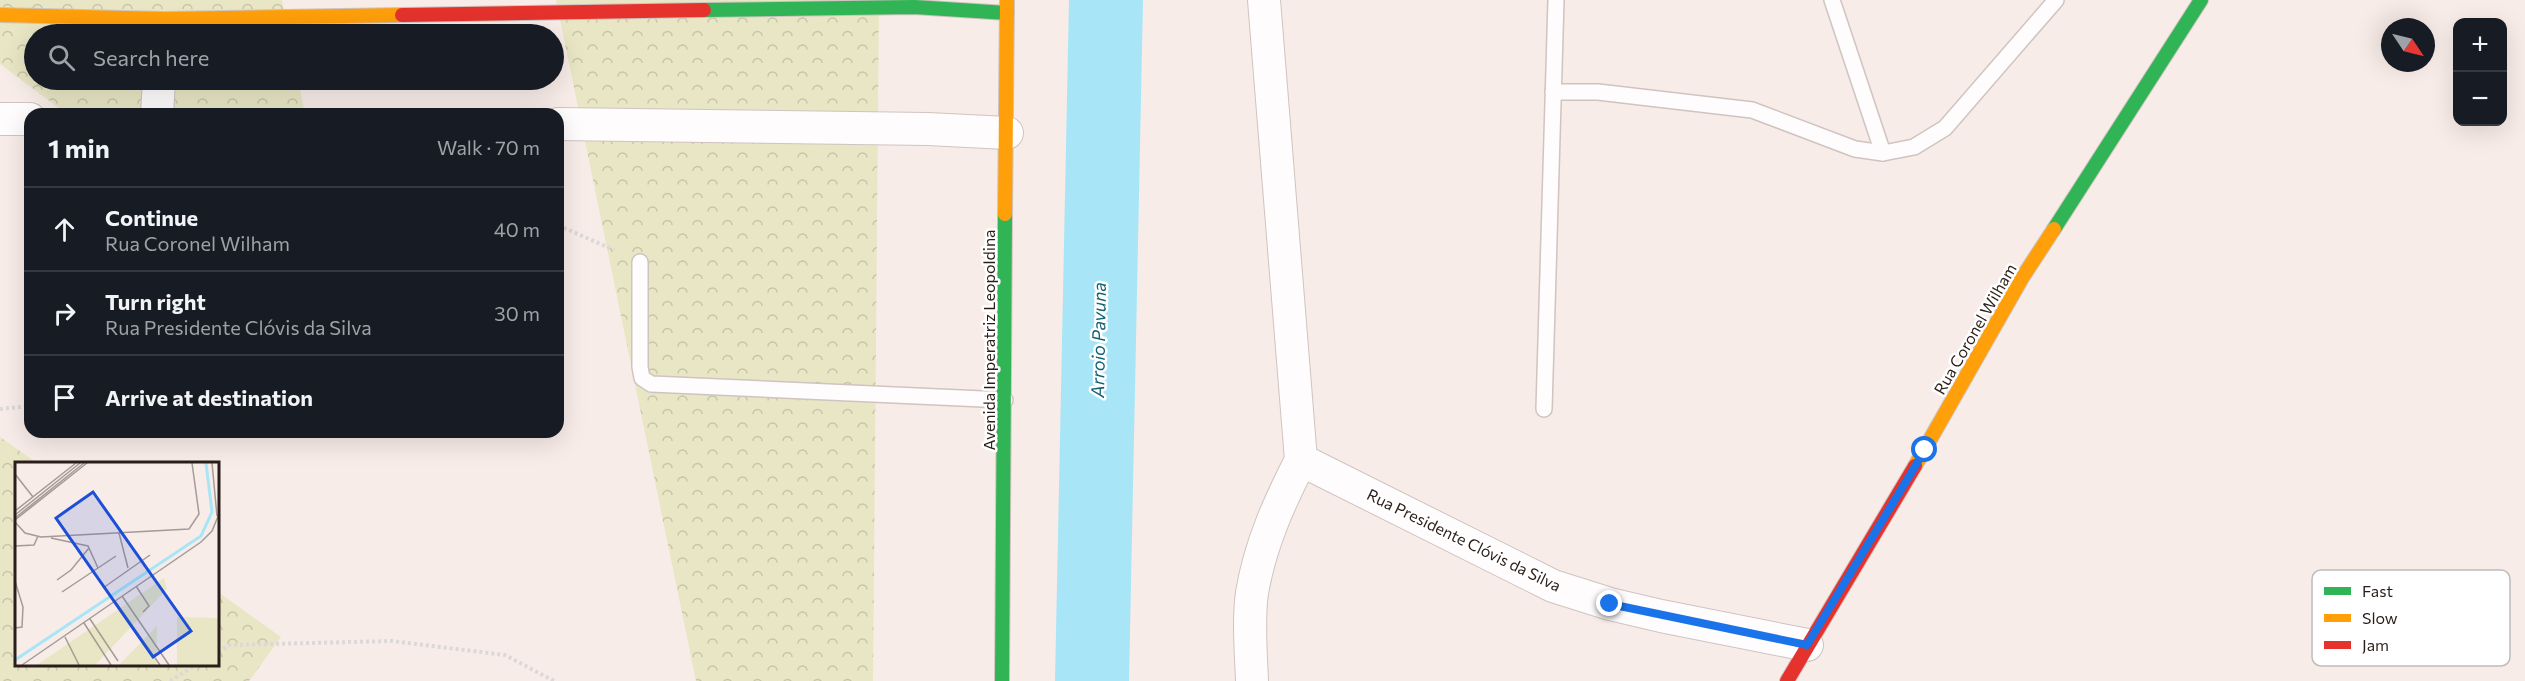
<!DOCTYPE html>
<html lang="en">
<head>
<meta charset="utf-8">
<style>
  :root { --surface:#171b24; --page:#20242c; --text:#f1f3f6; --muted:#9ea1a6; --line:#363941 }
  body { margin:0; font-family:Commissioner,sans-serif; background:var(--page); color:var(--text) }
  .controls { position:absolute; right:18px; top:18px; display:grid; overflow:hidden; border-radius:12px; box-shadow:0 6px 24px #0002 }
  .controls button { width:54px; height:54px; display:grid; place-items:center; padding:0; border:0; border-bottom:2px solid var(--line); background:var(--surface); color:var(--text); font:30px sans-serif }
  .compass { position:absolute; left:2381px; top:18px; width:54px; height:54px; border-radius:50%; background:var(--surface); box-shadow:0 6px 24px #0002; rotate:125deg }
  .stop { position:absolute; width:18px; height:18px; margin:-14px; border:4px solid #1a73e8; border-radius:50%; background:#fff }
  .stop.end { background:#1a73e8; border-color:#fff; box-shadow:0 2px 6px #0008 }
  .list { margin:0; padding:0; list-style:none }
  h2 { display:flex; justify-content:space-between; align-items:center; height:78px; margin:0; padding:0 24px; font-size:26px }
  h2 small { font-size:20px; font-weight:400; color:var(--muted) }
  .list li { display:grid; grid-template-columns:39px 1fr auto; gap:18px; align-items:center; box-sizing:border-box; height:84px; padding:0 24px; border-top:2px solid var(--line) }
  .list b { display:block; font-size:22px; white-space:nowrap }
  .list p { margin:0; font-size:20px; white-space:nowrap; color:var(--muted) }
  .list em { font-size:20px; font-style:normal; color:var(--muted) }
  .icon { flex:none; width:33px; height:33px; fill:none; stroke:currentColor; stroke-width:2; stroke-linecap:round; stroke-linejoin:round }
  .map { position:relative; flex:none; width:2525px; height:681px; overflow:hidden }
  .search { position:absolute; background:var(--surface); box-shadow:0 6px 24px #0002; left:24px; top:24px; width:540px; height:66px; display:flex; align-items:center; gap:15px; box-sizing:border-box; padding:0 21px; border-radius:33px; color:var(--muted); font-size:22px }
  .panel { position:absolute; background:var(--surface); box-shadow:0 6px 24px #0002; left:24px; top:108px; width:540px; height:330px; border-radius:18px }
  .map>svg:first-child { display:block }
  .forest { fill:url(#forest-crowns) }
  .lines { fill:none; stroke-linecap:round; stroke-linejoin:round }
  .river { stroke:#a8e6f7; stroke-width:74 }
  .lane-casing { stroke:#cfc4c0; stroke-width:18 }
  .street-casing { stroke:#cfc4c0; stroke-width:34 }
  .fast-casing { stroke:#cfc4c0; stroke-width:16 }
  .slow-casing { stroke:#cfc4c0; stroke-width:16 }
  .jam-casing { stroke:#cfc4c0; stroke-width:16 }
  .path { stroke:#dcd8d7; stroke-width:4; stroke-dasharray:3 3; stroke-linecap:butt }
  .lane { stroke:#fefcfc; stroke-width:15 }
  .street { stroke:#fefcfc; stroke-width:32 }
  .fast { stroke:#30b455; stroke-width:14 }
  .slow { stroke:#ff9f0a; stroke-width:14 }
  .jam { stroke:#e5322d; stroke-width:14 }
  .route { stroke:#1a73e8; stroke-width:8 }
  .labels { text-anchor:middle; stroke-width:5; stroke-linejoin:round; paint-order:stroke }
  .street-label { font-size:16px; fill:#2b1e1a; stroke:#fff }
  .water-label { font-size:18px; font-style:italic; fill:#136174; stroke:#fff }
  .inset-river { fill:none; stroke:#a8e6f7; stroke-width:3 }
  .inset-road { fill:none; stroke:#a69a96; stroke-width:1.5 }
  .view { fill:#1d4ed8; fill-opacity:0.15; stroke:#1d4ed8; stroke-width:3 }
  .inset-edge { fill:none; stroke:#2b1e1a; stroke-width:3 }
  .key { fill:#fff; stroke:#bfbcba; stroke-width:1.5 }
  .key-label { font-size:16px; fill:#2b1e1a }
</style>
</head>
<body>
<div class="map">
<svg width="2525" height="681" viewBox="0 0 2525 681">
  <defs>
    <pattern id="forest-crowns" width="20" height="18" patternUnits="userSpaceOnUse" patternTransform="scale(1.5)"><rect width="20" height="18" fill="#e8e6c4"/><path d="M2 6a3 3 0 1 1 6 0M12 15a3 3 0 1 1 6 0" fill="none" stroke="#c7c5a8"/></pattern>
  </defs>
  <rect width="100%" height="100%" fill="#f8ece8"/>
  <g class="forest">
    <path d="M0,0h282l7,34h-255v46h264l7,34h-238l-67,-50z"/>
    <path d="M556,0h323l-6,681h-177z"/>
    <path d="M0,437l37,26 -21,1v200h202v-72l63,45 -32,44h-249z"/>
  </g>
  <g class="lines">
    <path class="river" d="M1092,681l14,-681"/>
    <defs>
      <g id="lane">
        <path d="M1832,0l51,153"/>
        <path d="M1553,92h45l154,18 103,39 28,4 31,-6 31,-19 111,-128"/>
        <path d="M640,262v105l2,11 9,6 354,16"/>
        <path d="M1544,409l12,-409"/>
      </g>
      <g id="street">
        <path d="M157,114l2,-34"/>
        <path d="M0,119h30"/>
        <path d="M558,124l370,5 79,4"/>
        <path d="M1301,460l252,126 57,18 51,12 146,29"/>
        <path d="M1252,681c-1,-28 -4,-60 0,-88 8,-48 27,-90 49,-133l-37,-460"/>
      </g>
      <g id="fast">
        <path d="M704,10l210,-3 93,6"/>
        <path d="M2054,229l147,-229"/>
        <path d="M1002,681l3,-467"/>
      </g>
      <g id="slow">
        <path d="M0,15l164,4 238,-4"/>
        <path d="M1005,214l2,-214"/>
        <path d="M1915,466l107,-188 32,-49"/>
      </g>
      <g id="jam">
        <path d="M402,15l302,-5"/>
        <path d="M1787,681l128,-215"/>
      </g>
    </defs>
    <use href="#lane" class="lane-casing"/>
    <use href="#street" class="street-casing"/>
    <use href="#fast" class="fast-casing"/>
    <use href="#slow" class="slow-casing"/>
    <use href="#jam" class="jam-casing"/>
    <g class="path">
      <path d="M558,228l4,-1 52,23"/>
      <path d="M0,409l30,-3"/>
      <path d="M218,652l12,-7 162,-4 113,14 49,26"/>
      <path d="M170,681l27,-17"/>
    </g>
    <use href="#lane" class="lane"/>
    <use href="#street" class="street"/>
    <use href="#fast" class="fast"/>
    <use href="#slow" class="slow"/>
    <use href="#jam" class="jam"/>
  </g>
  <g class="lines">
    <path class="route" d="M1610,604l197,41 118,-195"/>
  </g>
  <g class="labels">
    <g class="street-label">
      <text transform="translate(1975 329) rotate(-60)" y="6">Rua Coronel Wilham</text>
      <text transform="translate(989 340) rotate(-90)" y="6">Avenida Imperatriz Leopoldina</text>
      <text transform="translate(1464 540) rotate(26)" y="6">Rua Presidente Clóvis da Silva</text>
    </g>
    <g class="water-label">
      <text transform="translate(1099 340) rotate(-89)" y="6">Arroio Pavuna</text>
    </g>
  </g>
  <g transform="translate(15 462)">
    <rect width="204" height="204" fill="#f8ece8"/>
    <path d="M149,116l3,11 -72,76h-58zM162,155l42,1v47h-42zM142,164l-1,39h-37z" fill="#e8e6c4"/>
    <path class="inset-river" d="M0,198l186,-124 11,-24 -6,-49"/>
    <path class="inset-road" d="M197,1l5,53M0,12l18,23M0,49l61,-48M0,53l65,-52M0,56l69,-55M0,58l72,-57M0,60l10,11 16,4 148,-8 10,-15 -7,-51M104,71l9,35M36,76l37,8 10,22M0,84l19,-1 4,-9M42,118l14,-10 18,-22M0,119l8,26 -1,20 -7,1M121,124l13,20 -6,6M88,126l47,-33M47,130l54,-36M107,134l47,69M100,139l45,64M75,157l28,42M69,161l27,42M50,175l14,28M7,203l179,-123 11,-11 7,-17"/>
    <path class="view" d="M78,30l98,139 -38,26 -97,-139z"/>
    <rect width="204" height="204" class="inset-edge"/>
  </g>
  <rect x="2312" y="570" width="198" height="96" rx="9" class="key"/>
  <rect x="2324" y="587" width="27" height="8" fill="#30b455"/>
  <rect x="2324" y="614" width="27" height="8" fill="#ff9f0a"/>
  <rect x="2324" y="641" width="27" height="8" fill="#e5322d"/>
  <g class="key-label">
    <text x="2362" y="597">Fast</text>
    <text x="2362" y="624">Slow</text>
    <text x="2362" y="651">Jam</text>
  </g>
</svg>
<div class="controls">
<button>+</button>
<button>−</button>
</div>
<svg class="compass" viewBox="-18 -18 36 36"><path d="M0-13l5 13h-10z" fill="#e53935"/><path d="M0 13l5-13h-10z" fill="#9ea1a6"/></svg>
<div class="stop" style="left:1925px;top:450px"></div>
<div class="stop end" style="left:1610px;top:604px"></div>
<div class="search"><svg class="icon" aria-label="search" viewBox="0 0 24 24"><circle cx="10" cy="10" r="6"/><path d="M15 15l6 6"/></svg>Search here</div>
<section class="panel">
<h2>1 min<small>Walk · 70 m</small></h2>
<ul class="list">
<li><svg class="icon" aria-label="ahead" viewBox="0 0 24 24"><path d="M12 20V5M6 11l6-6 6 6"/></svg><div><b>Continue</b><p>Rua Coronel Wilham</p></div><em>40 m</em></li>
<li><svg class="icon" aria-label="right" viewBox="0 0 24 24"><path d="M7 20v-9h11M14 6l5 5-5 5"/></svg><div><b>Turn right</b><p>Rua Presidente Clóvis da Silva</p></div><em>30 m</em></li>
<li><svg class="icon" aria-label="arrive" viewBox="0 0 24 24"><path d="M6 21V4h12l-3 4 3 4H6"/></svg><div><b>Arrive at destination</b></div></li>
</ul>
</section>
</div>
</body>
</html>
